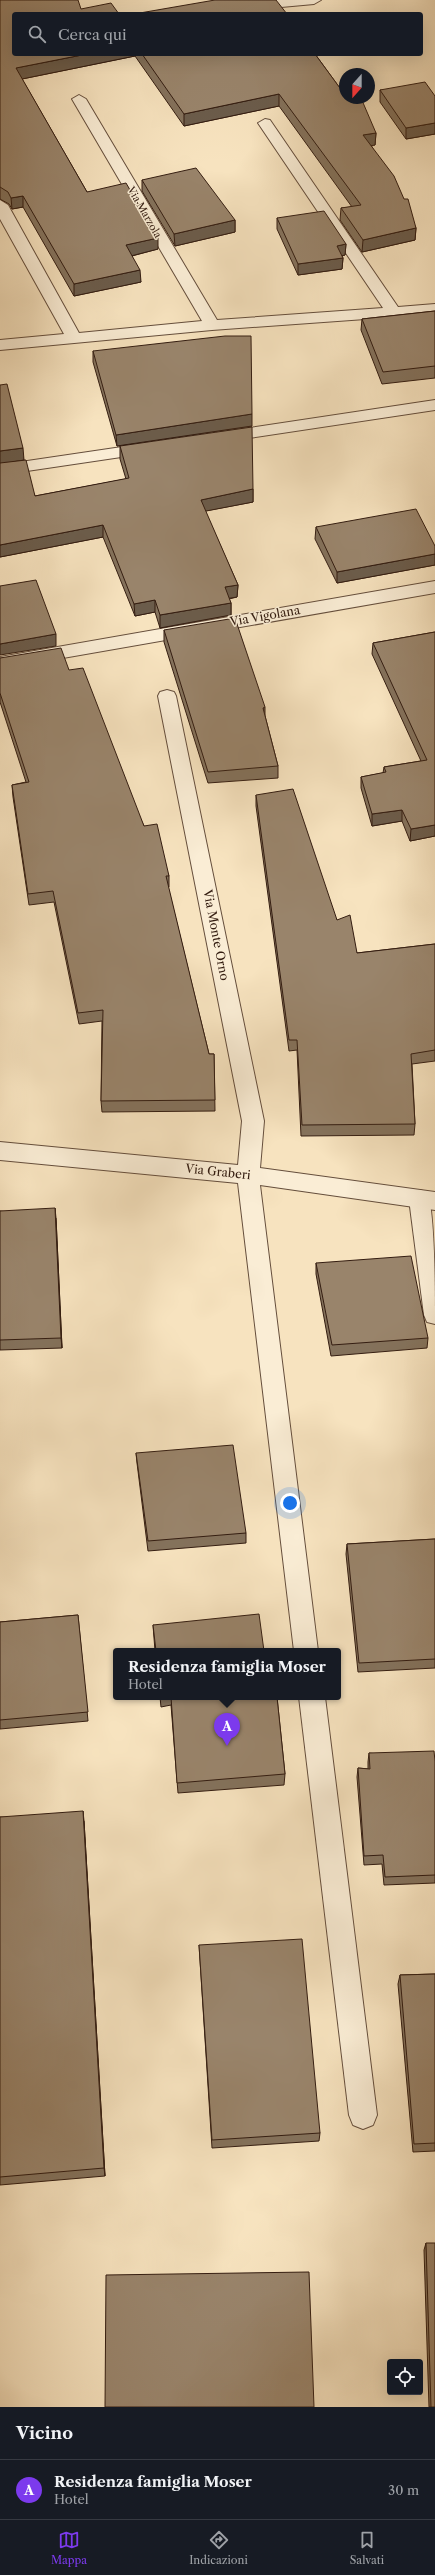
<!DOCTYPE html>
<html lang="it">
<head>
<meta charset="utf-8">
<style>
  :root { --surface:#171b24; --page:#20242c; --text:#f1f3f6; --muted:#9ea1a6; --line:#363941; --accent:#7c3aed }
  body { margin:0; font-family:"Libre Caslon Text",serif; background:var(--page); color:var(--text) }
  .controls { position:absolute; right:12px; bottom:12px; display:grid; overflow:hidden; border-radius:4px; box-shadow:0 4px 16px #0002 }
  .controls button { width:36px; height:36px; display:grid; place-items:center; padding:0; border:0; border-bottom:1px solid var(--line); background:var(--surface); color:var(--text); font:20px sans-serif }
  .compass { position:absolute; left:339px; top:68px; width:36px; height:36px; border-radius:50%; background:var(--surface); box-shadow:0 4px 16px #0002; rotate:201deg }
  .you { position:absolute; left:290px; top:1503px; width:14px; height:14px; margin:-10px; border:3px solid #fff; border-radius:50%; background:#1a73e8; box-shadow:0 0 0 6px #1a73e833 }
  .badge { display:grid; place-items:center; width:26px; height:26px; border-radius:50%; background:var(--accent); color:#fff; font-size:13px; font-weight:700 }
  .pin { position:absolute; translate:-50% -33px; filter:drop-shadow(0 1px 2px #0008) }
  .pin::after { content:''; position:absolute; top:21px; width:14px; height:12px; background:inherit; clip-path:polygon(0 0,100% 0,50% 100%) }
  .popup { position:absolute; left:113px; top:1648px; width:228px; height:52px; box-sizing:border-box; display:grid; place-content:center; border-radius:4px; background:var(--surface); filter:drop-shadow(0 1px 3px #0005); font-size:13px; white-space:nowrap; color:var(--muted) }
  .popup b { font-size:15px; color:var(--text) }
  .popup::after { content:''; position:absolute; left:50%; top:100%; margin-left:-8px; border:8px solid transparent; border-top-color:var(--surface) }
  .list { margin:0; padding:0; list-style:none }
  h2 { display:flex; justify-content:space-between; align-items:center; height:52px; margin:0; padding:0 16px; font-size:17px }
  h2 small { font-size:13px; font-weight:400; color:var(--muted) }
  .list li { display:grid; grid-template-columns:26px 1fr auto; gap:12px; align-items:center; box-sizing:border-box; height:60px; padding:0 16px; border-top:1px solid var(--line) }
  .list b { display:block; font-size:15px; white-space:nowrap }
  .list p { margin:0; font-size:13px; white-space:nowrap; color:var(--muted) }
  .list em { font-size:13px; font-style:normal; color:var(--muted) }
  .icon { flex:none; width:22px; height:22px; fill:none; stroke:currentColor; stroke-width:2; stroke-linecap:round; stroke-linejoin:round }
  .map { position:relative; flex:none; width:435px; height:2407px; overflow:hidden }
  .search { position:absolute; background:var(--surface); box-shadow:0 4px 16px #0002; left:12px; right:12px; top:12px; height:44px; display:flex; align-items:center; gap:10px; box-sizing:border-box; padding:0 14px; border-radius:4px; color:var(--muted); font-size:15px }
  .sheet { height:112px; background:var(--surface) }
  nav { display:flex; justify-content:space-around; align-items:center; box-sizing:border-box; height:56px; border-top:1px solid var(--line); background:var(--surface); font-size:11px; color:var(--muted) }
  nav a { display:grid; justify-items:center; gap:2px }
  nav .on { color:var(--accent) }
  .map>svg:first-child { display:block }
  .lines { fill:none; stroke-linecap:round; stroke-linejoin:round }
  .service-casing { stroke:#654e3c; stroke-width:2 }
  .minor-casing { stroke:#654e3c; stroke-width:2 }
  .service { fill:#faedd5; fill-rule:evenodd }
  .minor { fill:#faedd5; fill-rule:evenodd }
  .wall { fill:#84725c; stroke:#341d11 }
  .shaded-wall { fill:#6b5c4b; stroke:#341d11 }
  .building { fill:#99846b; stroke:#341d11 }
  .labels { text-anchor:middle; stroke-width:3; stroke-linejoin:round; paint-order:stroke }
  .far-street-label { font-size:10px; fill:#341d11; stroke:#faedd5 }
  .street-label { font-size:12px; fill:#341d11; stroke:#faedd5 }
</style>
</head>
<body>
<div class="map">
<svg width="435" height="2407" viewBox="0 0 435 2407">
  <rect width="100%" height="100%" fill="#f7e3bf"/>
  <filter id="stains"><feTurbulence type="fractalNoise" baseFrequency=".005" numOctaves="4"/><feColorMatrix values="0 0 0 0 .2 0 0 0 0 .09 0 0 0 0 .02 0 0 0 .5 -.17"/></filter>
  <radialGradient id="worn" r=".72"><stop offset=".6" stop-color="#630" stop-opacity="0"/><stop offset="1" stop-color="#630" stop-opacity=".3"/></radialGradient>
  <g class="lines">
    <defs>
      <path id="service" d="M420,1190l8,3c7,27 7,99 7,131l-8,-2 -3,-7 -15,-116 3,-6z"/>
      <g id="minor">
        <path d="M268,0h53l-7,4 -65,6 -7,-4 7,-4z"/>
        <path d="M79,95l7,4 131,221 166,-12 -125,-185 7,-4 5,1 128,187 37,-3v10l-223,16 -212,20v-10l64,-6 -64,-115v-19l8,5 71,128 123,-12 -130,-222z"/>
        <path d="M435,400v10l-212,32 -6,-1 -2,-4 2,-4 6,-1z"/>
        <path d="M149,443l6,1 3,4 -3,4 -155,23v-10z"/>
        <path d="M435,581v12l-435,76v-12z"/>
        <path d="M167,690l7,2 2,4 88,425 -4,47 175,24v18l-175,-25 58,466h-24l-56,-468 -238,-23v-18l238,23 4,-44 -84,-425 2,-4z"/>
        <path d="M299,1697h26l52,418 -4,10 -10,4 -10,-4 -4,-10z"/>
      </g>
    </defs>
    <use href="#service" class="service-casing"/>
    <use href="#minor" class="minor-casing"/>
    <use href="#service" class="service"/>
    <use href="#minor" class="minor"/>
  </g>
  <g class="wall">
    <path d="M0,0l14,54h301l30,41 31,38 -1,12h-4l45,83 -1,12 -53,12 -22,-32 1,-12 11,-1 -73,-101 -95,20 -49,-70 -113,23 65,113 71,57 -26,7 9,26 -67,14 -51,-89 -11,2 -3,-5 -9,-5z"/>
    <path d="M380,90l55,6v38l-29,5 -26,-37z"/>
    <path d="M142,180l93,40v12l-60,14 -33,-55z"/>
    <path d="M277,218l69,26 -1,11 -3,1 1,2 -1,11 -44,6 -21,-46z"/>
    <path d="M435,311v67l-53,6 -21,-54 1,-11z"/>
    <path d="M93,351l159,75 -135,20 -24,-84z"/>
    <path d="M0,385l24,75 -7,1 18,35 91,-17 -6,-20v-13l133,43v13l-48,9 33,74 -1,12 -8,2 2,4v12l-71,13 -5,-16 -20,4 -32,-79 -103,20z"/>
    <path d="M316,527l119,19v19l-98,18 -22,-44z"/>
    <path d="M164,630l101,86 13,50v12l-70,5 -44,-141z"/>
    <path d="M435,632v204l-25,5 -8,-20 -30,5 -11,-38v-11l22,-4 1,-6 37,-6 -49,-107 1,-11z"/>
    <path d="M0,658l69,12 75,156 25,50v11h-1l41,167h5l1,57 -113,1 -1,-11 1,-80 -23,3 -25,-122 -25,3 -16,-108 -1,-12 14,-3 -26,-80z"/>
    <path d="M256,795l81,125 20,33 78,-9v117l-23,3 3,60 -1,11 -113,1 -4,-86 -8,1 -33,-245z"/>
    <path d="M0,1211l56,7 6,130 -62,2z"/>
    <path d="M316,1263l112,75 -1,10 -96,8 -15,-82z"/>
    <path d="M136,1453l110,80v10l-98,8 -11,-88z"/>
    <path d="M435,1539v129l-77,4 -12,-118 1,-10z"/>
    <path d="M78,1615l10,106 -88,8v-107z"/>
    <path d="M153,1625l111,26h-109z"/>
    <path d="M160,1697h117l8,77 -1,11 -106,8 -7,-88 -10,2z"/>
    <path d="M369,1753l66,8v122l-51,2 -2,-21 -18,1 -7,-88 1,-9 10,1v-7z"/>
    <path d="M0,1817l84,4 21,355 -105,9z"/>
    <path d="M199,1945l121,188 -1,8 -107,7z"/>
    <path d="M435,1974v177l-22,1 -15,-168 2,-9z"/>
    <path d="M426,2243l9,164h-6l-5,-157z"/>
  </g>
  <g class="shaded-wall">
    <path d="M87,54h48v2l-118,24 -1,-12z"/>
    <path d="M279,94v12l-95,20v-12z"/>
    <path d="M435,123v11l-29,5v-11z"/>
    <path d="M376,133l-1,12 -12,2v-12z"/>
    <path d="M23,196v11l-11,2 -1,-11z"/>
    <path d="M235,220v12l-60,14 -1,-12z"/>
    <path d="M416,228l-1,12 -53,12 1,-12z"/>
    <path d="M158,238v11l-31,8 -1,-12z"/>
    <path d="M346,244l-1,11 -9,2 1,-11z"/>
    <path d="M343,258l-1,11 -44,6v-11z"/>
    <path d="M140,270l1,12 -67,14v-12z"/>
    <path d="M252,414v12l-135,20 -1,-11z"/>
    <path d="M23,448l1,12 -24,4v-13z"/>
    <path d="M253,489v13l-52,10v-12z"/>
    <path d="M103,525v12l-103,20v-12z"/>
    <path d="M435,554v11l-98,18v-11z"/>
    <path d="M238,585l-1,12 -12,2v-12z"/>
    <path d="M155,600v12l-20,4 -1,-12z"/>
    <path d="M231,603v12l-71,13v-13z"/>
    <path d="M56,634v12l-56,9v-11z"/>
    <path d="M265,707v12l-2,-11z"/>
    <path d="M402,810v11l-30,5v-12z"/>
    <path d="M435,825v11l-25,5 1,-12z"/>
    <path d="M55,1208l1,10 6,130 -1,-10z"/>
    <path d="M83,1811l1,10 21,355 -1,-8z"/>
  </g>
  <g class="building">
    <path d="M0,0h78l3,9 30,-6 8,11h-105v40h73l-71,14 71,124 39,-9 32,55 -32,7 14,25 -66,14 -51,-88 -12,2 -3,-6 -8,-5z"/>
    <path d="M215,0h61l11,14h-153z"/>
    <path d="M142,54h173l30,41v3h16l15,35 -13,2 31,41 10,23h4l8,29 -53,12 -22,-32 20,-3 -82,-111 -95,20z"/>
    <path d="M425,82l10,14v27l-29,5 -26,-38z"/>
    <path d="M196,168l39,52 -61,14 -32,-54z"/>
    <path d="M324,211l22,33 -9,2 6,12 -45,6 -21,-46z"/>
    <path d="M435,311v55l-52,6 -21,-53z"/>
    <path d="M225,336h26l1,78 -136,21 -23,-84z"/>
    <path d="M7,384l16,64 -23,3v-66z"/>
    <path d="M252,427l1,62 -52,11 37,85 -13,2 6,16 -71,12 -5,-15 -21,4 -31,-79 -103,20v-82l26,-3 9,36 94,-18 -9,-32z"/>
    <path d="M416,509l19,37v8l-98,18 -21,-45z"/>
    <path d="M36,580l20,54 -56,10v-58z"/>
    <path d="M235,618l30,89 -2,1 15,58 -70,6 -44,-142z"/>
    <path d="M435,632v193l-24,4 -9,-19 -30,4 -11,-37 25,-5 -2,-5 43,-7 -54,-117z"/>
    <path d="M61,648l8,22 14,-2 61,158 13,-2 12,52h-3l43,178h5l1,46 -114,1 2,-91 -25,3 -25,-122 -25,3 -16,-109 17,-3 -29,-89v-35z"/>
    <path d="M293,789l44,131 13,-5 7,38 78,-9v106l-24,4 4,70 -113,1 -5,-85h-8l-33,-245z"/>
    <path d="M55,1208l6,130 -61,2v-129z"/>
    <path d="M411,1256l17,82 -96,7 -16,-82z"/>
    <path d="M233,1445l13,88 -98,8 -12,-88z"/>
    <path d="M435,1539v120l-76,4 -12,-119z"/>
    <path d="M259,1614l5,37h-108l-3,-26z"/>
    <path d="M78,1615l10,97 -88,8v-98z"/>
    <path d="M171,1697h106l8,77 -108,9z"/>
    <path d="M434,1751l1,10v114l-50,2 -2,-22 -19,1 -6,-88 12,1 -1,-16z"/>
    <path d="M83,1811l21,357 -104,9v-360z"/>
    <path d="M302,1939l18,194 -108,7 -13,-195z"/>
    <path d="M435,1974v169l-21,1 -14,-169z"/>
    <path d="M426,2243h9v164h-4z"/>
    <path d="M309,2272l5,135h-209l1,-132z"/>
  </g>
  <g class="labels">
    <g class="far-street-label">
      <text transform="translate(145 212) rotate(60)" y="4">Via Marzola</text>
    </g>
    <g class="street-label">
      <text transform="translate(265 616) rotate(-10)" y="4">Via Vigolana</text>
      <text transform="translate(216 935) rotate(79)" y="4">Via Monte Orno</text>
      <text transform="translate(218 1172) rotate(6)" y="4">Via Graberi</text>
    </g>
  </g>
  <rect width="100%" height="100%" filter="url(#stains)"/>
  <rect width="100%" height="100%" fill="url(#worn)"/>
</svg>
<div class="controls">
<button><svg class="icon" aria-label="locate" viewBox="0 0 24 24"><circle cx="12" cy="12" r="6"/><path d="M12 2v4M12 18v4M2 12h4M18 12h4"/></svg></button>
</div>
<svg class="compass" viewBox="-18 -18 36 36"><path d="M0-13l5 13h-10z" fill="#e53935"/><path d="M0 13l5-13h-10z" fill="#9ea1a6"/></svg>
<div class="you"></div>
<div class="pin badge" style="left:227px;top:1746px">A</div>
<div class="popup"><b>Residenza famiglia Moser</b>Hotel</div>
<div class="search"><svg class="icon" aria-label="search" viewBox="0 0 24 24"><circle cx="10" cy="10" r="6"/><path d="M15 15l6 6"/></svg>Cerca qui</div>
</div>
<section class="sheet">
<h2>Vicino<small></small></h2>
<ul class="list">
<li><span class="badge">A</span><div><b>Residenza famiglia Moser</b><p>Hotel</p></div><em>30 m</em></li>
</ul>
</section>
<nav>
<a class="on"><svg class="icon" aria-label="map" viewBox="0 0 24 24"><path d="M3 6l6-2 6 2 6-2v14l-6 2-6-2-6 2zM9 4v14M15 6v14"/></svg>Mappa</a>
<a><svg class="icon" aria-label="directions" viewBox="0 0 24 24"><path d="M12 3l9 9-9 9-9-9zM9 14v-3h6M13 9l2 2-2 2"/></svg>Indicazioni</a>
<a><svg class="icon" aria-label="saved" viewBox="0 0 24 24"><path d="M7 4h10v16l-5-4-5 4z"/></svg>Salvati</a>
</nav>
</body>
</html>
